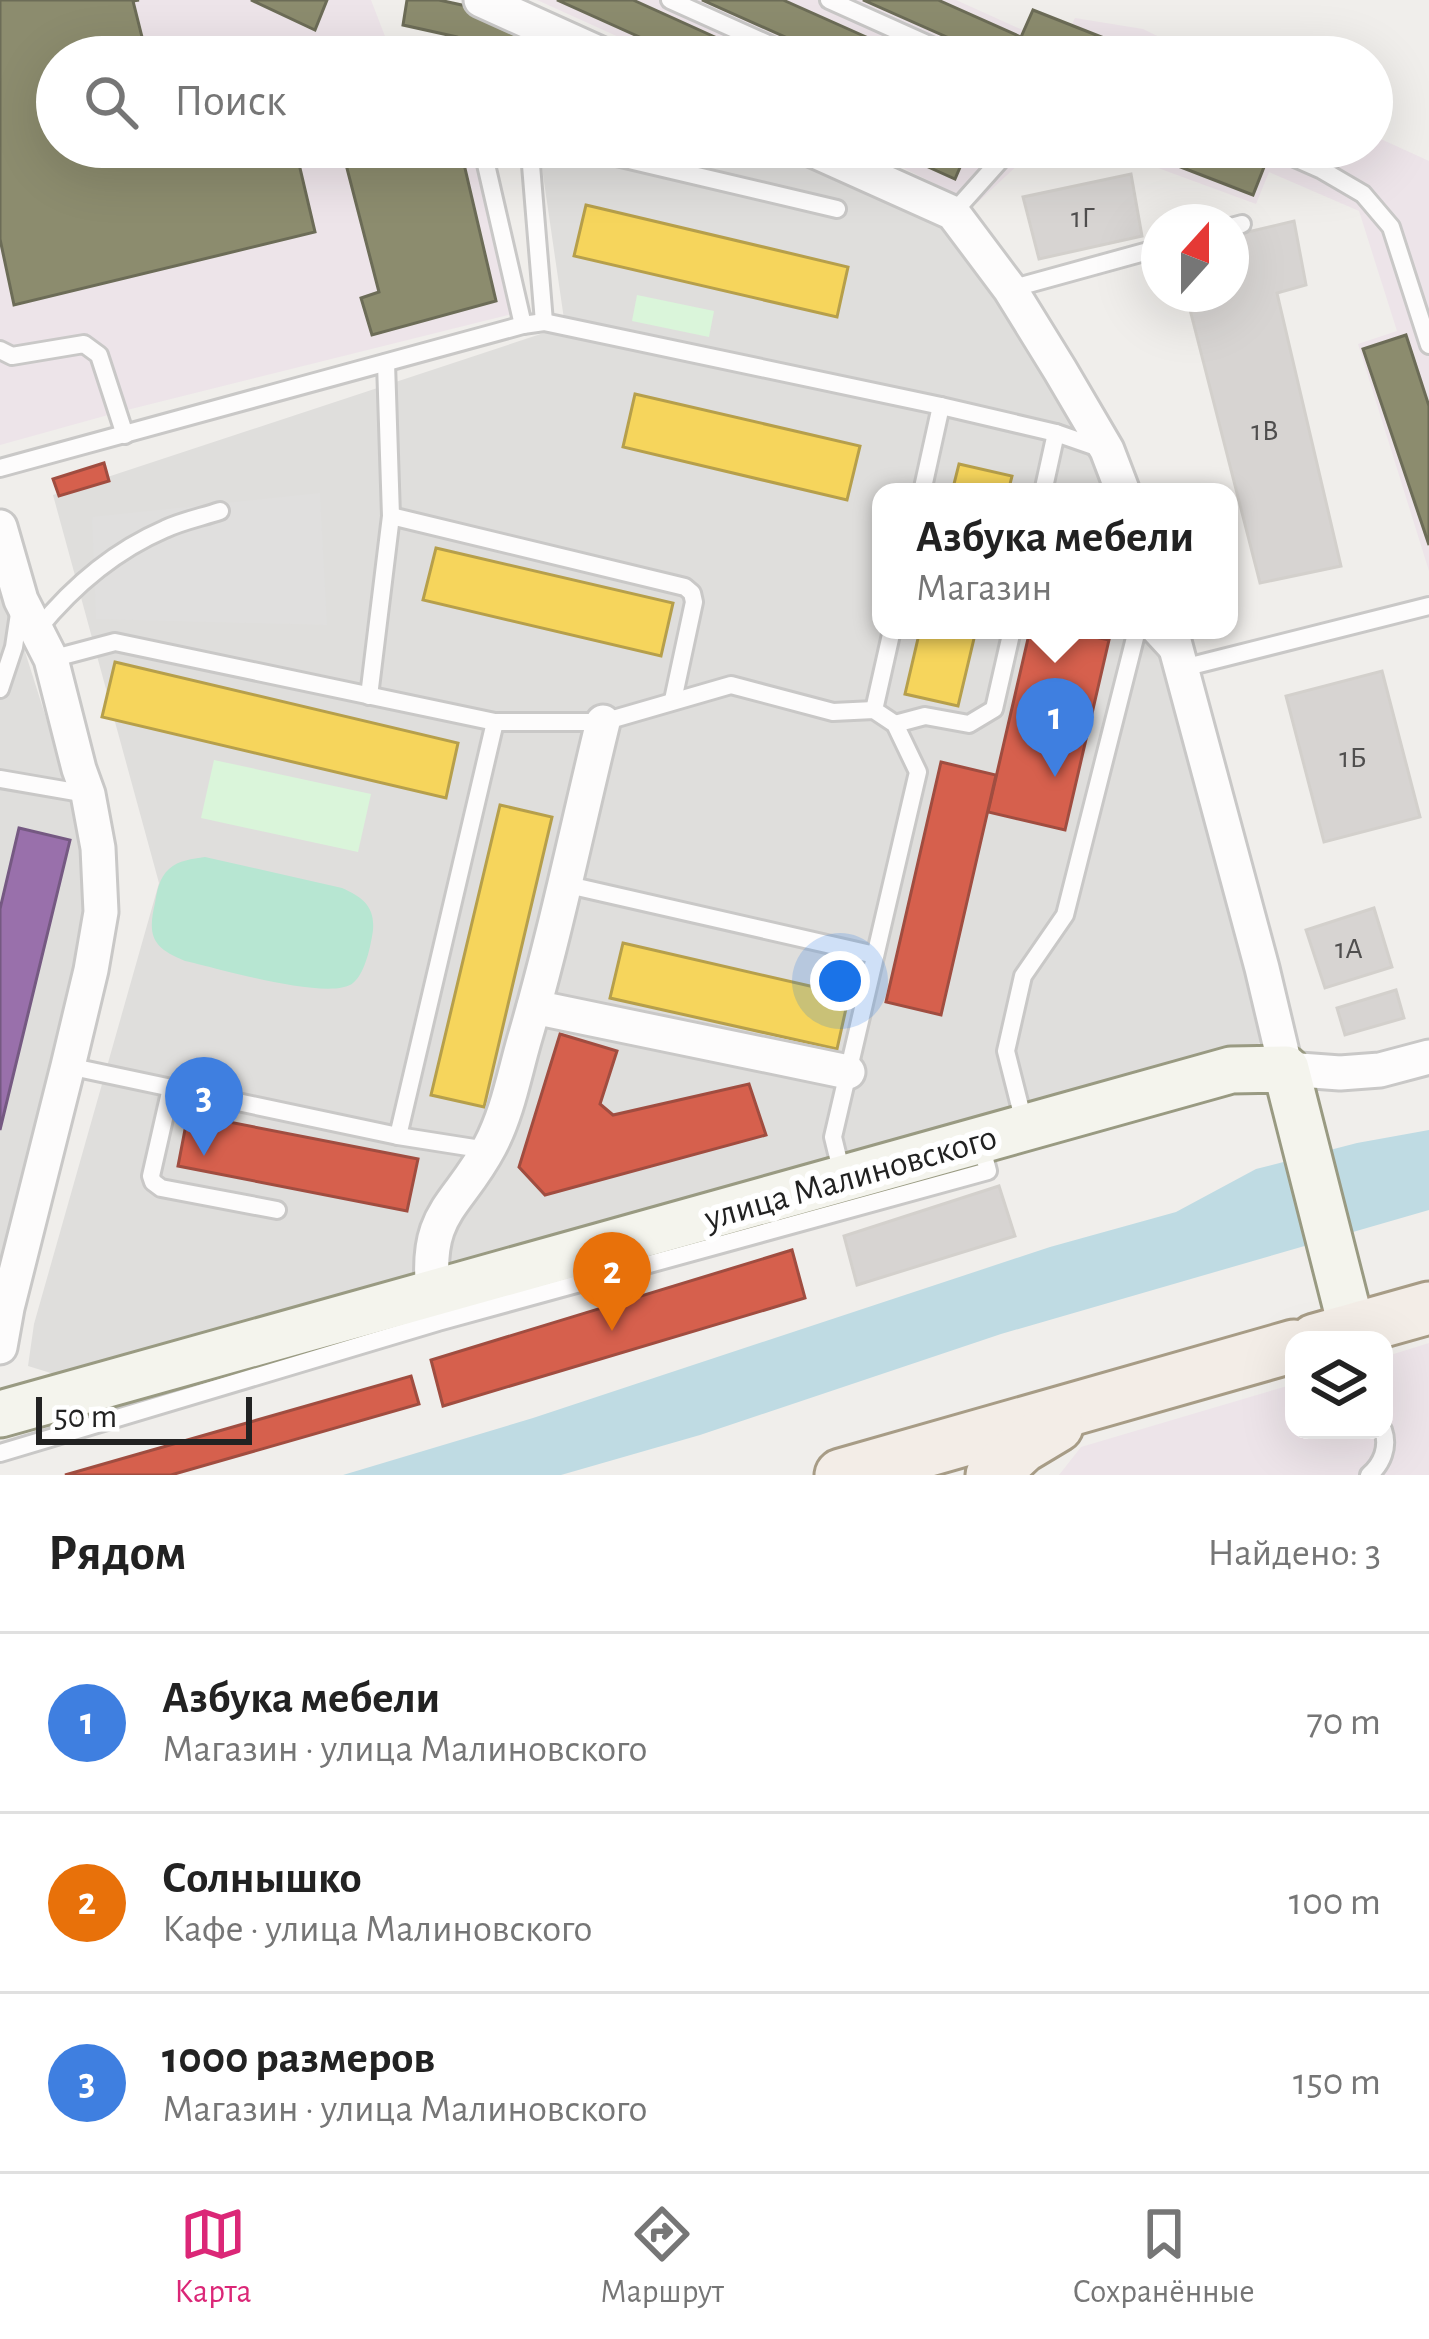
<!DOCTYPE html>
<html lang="ru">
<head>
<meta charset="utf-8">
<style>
  :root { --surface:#fff; --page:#f6f6f6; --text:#222; --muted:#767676; --line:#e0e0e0; --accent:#db2777 }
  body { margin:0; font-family:"Alegreya Sans",sans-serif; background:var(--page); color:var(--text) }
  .controls { position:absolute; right:36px; bottom:36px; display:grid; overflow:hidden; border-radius:24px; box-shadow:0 12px 48px #0002 }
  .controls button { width:108px; height:108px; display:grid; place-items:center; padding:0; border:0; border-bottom:3px solid var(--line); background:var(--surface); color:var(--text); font:60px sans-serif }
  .compass { position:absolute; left:1141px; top:204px; width:108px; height:108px; border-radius:50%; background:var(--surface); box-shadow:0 12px 48px #0002; rotate:21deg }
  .scale { position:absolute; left:36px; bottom:30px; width:216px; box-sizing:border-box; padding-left:12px; border:6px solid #222; border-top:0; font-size:33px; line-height:42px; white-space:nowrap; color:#222; -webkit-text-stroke:9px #fff; paint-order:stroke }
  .you { position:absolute; left:840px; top:981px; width:42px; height:42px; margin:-30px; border:9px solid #fff; border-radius:50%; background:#1a73e8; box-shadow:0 0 0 18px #1a73e833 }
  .badge { display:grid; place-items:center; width:78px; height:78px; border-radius:50%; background:var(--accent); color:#fff; font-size:39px; font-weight:700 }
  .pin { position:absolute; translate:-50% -99px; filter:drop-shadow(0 3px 6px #0008) }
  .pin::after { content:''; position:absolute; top:63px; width:42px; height:36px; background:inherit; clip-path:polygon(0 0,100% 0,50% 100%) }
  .popup { position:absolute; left:872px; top:483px; width:366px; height:156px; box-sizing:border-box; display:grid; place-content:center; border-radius:24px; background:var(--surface); filter:drop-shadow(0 3px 9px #0005); font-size:39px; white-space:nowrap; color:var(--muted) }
  .popup b { font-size:45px; color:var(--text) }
  .popup::after { content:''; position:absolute; left:50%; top:100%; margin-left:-24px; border:24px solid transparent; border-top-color:var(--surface) }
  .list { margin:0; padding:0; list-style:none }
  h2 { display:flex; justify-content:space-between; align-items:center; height:156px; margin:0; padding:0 48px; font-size:51px }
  h2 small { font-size:39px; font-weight:400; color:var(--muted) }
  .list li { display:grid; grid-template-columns:78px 1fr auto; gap:36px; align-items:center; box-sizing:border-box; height:180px; padding:0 48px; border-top:3px solid var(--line) }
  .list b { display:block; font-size:45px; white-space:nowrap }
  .list p { margin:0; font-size:39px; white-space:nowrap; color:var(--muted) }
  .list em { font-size:39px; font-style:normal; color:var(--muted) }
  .icon { flex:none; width:66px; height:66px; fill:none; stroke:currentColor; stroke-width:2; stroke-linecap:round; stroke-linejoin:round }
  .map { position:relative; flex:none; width:1429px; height:1475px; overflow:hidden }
  .search { position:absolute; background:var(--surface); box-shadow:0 12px 48px #0002; left:36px; right:36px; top:36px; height:132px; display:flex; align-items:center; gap:30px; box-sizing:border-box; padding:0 42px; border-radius:66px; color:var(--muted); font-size:45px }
  .sheet { height:696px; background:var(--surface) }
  nav { display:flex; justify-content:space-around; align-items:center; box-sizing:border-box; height:168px; border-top:3px solid var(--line); background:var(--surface); font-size:33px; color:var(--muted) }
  nav a { display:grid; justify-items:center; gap:6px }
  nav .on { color:var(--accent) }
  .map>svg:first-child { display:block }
  .residential { fill:#dfdedc }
  .industrial { fill:#ede4e9 }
  .park { fill:#daf5da }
  .pitch { fill:#b7e6d2 }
  .parking { fill:#e0dfde }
  .water { fill:#bfdbe3 }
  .homes { fill:#f6d55c; stroke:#b69f4b; stroke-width:3 }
  .shops { fill:#d6604d; stroke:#a04d40; stroke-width:3 }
  .offices { fill:#9970ab; stroke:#755982; stroke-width:3 }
  .industry { fill:#8c8c6e; stroke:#6c6c57; stroke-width:3 }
  .building { fill:#d7d4d2; stroke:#d3d0cc; stroke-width:3 }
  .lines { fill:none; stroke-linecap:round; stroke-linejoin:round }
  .lane-casing { stroke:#c9c8c7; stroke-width:22 }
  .street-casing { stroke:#c9c8c7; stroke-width:39 }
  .secondary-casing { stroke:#999a82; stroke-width:51 }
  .primary-casing { stroke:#a79c86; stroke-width:57 }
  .lane { stroke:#fdfcfc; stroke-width:16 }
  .street { stroke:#fdfcfc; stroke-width:33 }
  .secondary { stroke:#f4f4ed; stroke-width:45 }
  .primary { stroke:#f3ede7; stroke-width:51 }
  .labels { text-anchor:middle; stroke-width:12; stroke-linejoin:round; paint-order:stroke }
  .number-label { font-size:30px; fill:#4f4e4e }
  .street-label { font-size:36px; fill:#222; stroke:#fff }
</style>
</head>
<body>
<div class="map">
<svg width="1429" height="1475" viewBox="0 0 1429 1475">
  <rect width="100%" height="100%" fill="#f0eeeb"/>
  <g class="residential">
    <path d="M539,147h274l141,75 158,270h-231v138h298l100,408 -1225,336 -26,-8 6,-42 125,-441 -106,-388 512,-169z"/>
    <path d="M0,573l102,321 -102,379z"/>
  </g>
  <g class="industrial">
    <path d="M0,0h371l22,57h-336v90h419l36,167 -393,98 -119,33z"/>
    <path d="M537,0h419l104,47 15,-29 68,11 57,28h-537z"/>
    <path d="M1372,135l57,26v410l-71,-227 39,-13 -38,-120 -90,-39 -13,32 -155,-57h271z"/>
    <path d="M861,147h176l-61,57z"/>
    <path d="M1429,1343v132h-370l22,-28 213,-63v46h90v-73z"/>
  </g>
  <g class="park">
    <path d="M637,295l77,16 -5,26 -77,-16z"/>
    <path d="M214,760l157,34 -13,58 -157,-34z"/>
  </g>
  <path class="pitch" d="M205,857l137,31c20,9 33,18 31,42 -2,15 -8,44 -20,53 -22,19 -136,-15 -168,-22 -32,-13 -38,-24 -30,-58 2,-12 4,-25 14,-34 10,-9 23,-10 36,-12z"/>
  <path class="parking" d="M320,493l7,132 -231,-6 -4,-102z"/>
  <path class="water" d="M1429,1130v80l-428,124 -301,101 -139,40h-218l190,-57 517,-171 126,-35 80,-43 101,-26z"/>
  <g class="homes">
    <path d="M586,205l262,62 -11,50 -263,-61z"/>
    <path d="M635,394l225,52 -13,54 -224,-53z"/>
    <path d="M959,464l53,12 -4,16h-56z"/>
    <path d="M436,548l237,55 -12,53 -238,-56z"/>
    <path d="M920,630h56l-18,76 -53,-12z"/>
    <path d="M115,662l343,81 -12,55 -344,-81z"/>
    <path d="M500,805l52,12 -68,290 -53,-12z"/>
    <path d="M623,943l226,52 -12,54 -227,-51z"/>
  </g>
  <g class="shops">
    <path d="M104,463l5,18 -50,15 -6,-17z"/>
    <path d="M1030,630h33l46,10 -44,190 -77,-18z"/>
    <path d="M941,762l55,13 -55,240 -55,-13z"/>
    <path d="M560,1034l57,17 -17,53 13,11 136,-31 17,51 -221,60 -26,-28z"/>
    <path d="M188,1114l230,45 -11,52 -229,-45z"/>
    <path d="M792,1250l13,48 -362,108 -12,-46z"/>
    <path d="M411,1376l8,28 -248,71h-106z"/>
  </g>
  <path class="offices" d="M19,828l51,12 -70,290v-221z"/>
  <g class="industry">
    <path d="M0,0h139l-6,1 14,56h-90v90h238l20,85 -301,73 -14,-66z"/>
    <path d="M251,0h76l-12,30z"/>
    <path d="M407,0h32l32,7 103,50h-76l-41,-20 -54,-12z"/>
    <path d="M557,0h76l126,57h-75z"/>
    <path d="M702,0h81l128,57h-81z"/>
    <path d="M863,0h75l83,37 12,-27 119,47h-80l-25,-10 -4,10h-51z"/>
    <path d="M370,147h90l36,154 -124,34 -11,-37 18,-6 -36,-139z"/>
    <path d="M884,147h75l8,4 -12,28z"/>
    <path d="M1129,147h85l50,20 -11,28z"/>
    <path d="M1406,335l23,71v139l-66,-196z"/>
  </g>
  <g class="building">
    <path d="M1131,174l11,62 -103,23 -16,-62z"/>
    <path d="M1294,221l12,64 -29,8 64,273 -81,17 -74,-289h45v-58z"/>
    <path d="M1382,671l38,146 -96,25 -38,-146z"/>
    <path d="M1374,908l18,59 -67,21 -19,-58z"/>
    <path d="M1396,990l8,28 -59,17 -8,-27z"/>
    <path d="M999,1186l16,50 -158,49 -13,-49z"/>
  </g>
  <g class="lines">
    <defs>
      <g id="lane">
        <path d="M670,0l127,57"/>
        <path d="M829,0l127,57"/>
        <path d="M482,147l41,178"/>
        <path d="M535,147l-5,6 14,169"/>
        <path d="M574,147l263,62"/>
        <path d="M1270,147l52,23 41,24 28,33 38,118"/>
        <path d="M953,213l59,-66"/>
        <path d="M1231,227l11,-3"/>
        <path d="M1010,289l149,-41"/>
        <path d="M0,350l12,6 72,-12 15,11 26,80"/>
        <path d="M0,468l523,-143 21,-3 397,84 115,27 49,17"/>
        <path d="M922,492l19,-86"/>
        <path d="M1043,492l13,-59"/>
        <path d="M391,516l294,71 7,6 2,9 -21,98"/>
        <path d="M38,629c35,-43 76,-78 127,-100 17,-8 37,-12 55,-18"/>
        <path d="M1148,630l35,38 246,-62"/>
        <path d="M51,659l64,-17 380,80h108l128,-37 102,27 41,-2 21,14 23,48 -85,365 10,41"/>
        <path d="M0,689l14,-42 6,-40"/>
        <path d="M369,696l22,-180 -5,-153"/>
        <path d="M874,710l18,-80"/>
        <path d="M895,724l30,-8 44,8 25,-15 18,-79"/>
        <path d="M0,779l87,15"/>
        <path d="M564,884l311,71"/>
        <path d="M68,1066l330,70 89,14"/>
        <path d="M171,1088l-20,88 2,6 8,6 116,22"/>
        <path d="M1025,1126l-19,-75 17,-75 42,-61 72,-285"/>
        <path d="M398,1136l97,-414"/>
        <path d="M0,1453l438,-131 550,-151 -8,-31"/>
        <path d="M1369,1475c13,-11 20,-28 14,-45"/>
      </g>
      <g id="street">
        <path d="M481,0l126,57"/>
        <path d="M806,147l147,66 57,76 50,81 47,80 16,42"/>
        <path d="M0,527l21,73 30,59 28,110 9,25 10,54 3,64 -10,58 -23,96 -61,242 -7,39"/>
        <path d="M1171,630l91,338 24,101 54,4 40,-3 49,-13"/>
        <path d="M534,1007l314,65"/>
        <path d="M433,1293c-9,-82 25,-86 57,-147 17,-32 24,-70 34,-105 31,-105 53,-213 79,-319"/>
      </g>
      <path id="secondary" d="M0,1414l1231,-344 55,-1 66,260"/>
      <g id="primary">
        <path d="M1315,1340l114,-32"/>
        <path d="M841,1475l453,-129"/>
        <path d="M992,1475l30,-28 35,-21"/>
      </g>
    </defs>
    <use href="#lane" class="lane-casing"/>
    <use href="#street" class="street-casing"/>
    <use href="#secondary" class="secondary-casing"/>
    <use href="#primary" class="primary-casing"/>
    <use href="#lane" class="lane"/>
    <use href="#street" class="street"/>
    <use href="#secondary" class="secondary"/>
    <use href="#primary" class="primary"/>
  </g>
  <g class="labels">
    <g class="number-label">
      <text x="1083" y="227">1Г</text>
      <text x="1265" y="440">1В</text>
      <text x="1353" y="767">1Б</text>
      <text x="1349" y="958">1А</text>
    </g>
    <g class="street-label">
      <text transform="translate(850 1176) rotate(-16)" y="13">улица Малиновского</text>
    </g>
  </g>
</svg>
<div class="controls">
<button><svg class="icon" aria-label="layers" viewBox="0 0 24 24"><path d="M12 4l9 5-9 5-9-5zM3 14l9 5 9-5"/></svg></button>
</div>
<svg class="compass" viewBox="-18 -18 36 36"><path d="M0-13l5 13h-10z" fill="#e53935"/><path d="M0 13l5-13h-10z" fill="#767676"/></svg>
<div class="scale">50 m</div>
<div class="you"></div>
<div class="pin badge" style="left:1055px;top:777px;background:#3f7fe0">1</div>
<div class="popup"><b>Азбука мебели</b>Магазин</div>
<div class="pin badge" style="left:612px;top:1331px;background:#e8710a">2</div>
<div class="pin badge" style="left:204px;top:1156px;background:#3f7fe0">3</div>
<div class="search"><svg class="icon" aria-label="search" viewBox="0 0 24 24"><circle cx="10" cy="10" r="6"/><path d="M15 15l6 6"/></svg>Поиск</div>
</div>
<section class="sheet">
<h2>Рядом<small>Найдено: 3</small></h2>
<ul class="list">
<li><span class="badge" style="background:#3f7fe0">1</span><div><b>Азбука мебели</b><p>Магазин · улица Малиновского</p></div><em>70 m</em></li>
<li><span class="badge" style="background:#e8710a">2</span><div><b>Солнышко</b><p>Кафе · улица Малиновского</p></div><em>100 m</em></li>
<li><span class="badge" style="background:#3f7fe0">3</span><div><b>1000 размеров</b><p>Магазин · улица Малиновского</p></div><em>150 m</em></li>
</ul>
</section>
<nav>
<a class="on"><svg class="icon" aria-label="map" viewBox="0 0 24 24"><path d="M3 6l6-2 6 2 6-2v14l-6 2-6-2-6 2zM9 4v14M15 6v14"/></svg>Карта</a>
<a><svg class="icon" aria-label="directions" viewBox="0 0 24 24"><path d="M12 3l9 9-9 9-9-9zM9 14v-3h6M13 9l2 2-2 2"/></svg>Маршрут</a>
<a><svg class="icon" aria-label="saved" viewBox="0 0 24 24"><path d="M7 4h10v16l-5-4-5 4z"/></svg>Сохранённые</a>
</nav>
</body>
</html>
